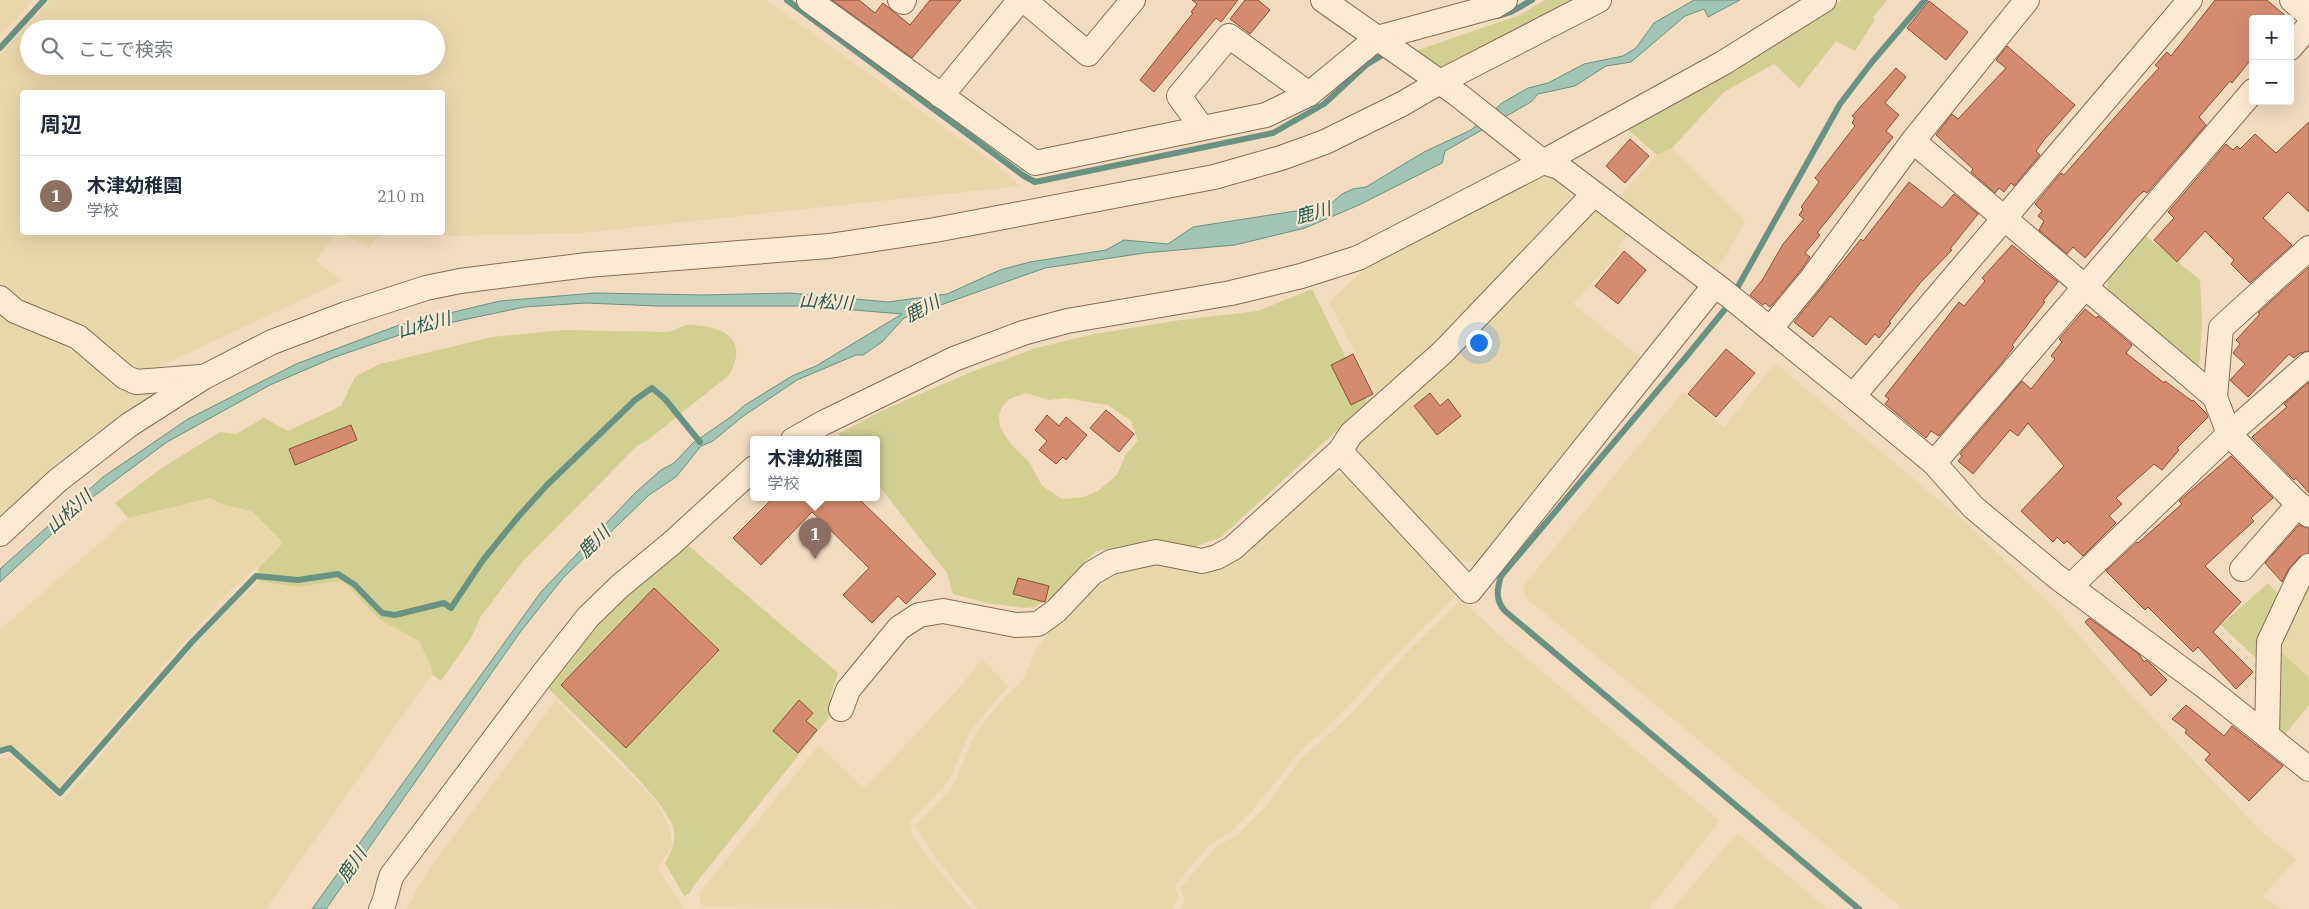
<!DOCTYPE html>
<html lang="ja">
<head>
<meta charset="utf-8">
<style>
  :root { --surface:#fff; --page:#f6f6f7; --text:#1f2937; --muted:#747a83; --line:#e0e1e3; --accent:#111827 }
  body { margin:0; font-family:"IBM Plex Serif","Noto Sans JP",serif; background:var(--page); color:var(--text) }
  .controls { position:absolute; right:15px; top:15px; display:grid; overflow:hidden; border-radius:5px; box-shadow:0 5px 20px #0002 }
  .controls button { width:45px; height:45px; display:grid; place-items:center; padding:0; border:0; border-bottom:1px solid var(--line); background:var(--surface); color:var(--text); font:25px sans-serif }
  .you { position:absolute; left:1478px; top:342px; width:18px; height:18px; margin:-12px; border:4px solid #fff; border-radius:50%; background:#1a73e8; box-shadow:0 0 0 8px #1a73e833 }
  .badge { display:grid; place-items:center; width:32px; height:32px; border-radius:50%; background:var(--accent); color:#fff; font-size:16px; font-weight:700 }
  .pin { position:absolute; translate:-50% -41px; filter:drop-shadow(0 1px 2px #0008) }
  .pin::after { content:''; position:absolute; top:26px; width:18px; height:15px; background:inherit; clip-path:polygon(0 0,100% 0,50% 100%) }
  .popup { position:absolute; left:750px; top:436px; width:130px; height:65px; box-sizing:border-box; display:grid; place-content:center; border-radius:5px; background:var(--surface); filter:drop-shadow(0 1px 4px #0005); font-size:16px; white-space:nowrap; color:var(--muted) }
  .popup b { font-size:19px; color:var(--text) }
  .popup::after { content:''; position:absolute; left:50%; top:100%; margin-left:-10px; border:10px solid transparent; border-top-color:var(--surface) }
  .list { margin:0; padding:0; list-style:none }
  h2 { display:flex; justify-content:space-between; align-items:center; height:65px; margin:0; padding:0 20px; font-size:21px }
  h2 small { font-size:16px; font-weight:400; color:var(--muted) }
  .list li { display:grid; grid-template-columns:32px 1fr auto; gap:15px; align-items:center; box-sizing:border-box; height:80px; padding:0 20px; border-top:1px solid var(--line) }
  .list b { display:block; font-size:19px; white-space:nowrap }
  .list p { margin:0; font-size:16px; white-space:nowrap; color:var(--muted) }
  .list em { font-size:16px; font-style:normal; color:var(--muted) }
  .icon { flex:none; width:28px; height:28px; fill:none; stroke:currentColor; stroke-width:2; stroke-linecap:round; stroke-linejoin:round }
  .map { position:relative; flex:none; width:2309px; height:909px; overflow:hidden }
  .search { position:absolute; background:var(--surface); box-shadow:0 5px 20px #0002; left:20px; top:20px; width:425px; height:55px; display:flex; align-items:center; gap:12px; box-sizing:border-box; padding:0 18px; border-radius:28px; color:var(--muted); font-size:19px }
  .panel { position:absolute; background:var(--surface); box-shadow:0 5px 20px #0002; left:20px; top:90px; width:425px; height:145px; border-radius:5px }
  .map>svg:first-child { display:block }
  .farmland { fill:#e9d6ab; fill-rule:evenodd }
  .green { fill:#d1cf91; fill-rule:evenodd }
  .water { fill:#a2c4b5; stroke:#689282 }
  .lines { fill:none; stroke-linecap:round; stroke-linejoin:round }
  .stream { stroke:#689282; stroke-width:6 }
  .building { fill:#d48b70; stroke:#8e4e38 }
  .minor-casing { stroke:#8d6b55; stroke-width:26 }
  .minor { stroke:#fcead3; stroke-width:24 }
  .labels { text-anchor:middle; stroke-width:4.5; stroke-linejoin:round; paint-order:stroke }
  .water-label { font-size:18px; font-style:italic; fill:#295c51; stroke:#f9e7cf }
</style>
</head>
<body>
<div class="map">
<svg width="2309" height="909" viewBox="0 0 2309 909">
  <rect width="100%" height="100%" fill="#f2dbbf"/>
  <g class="farmland">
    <path d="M0,0h33l-33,37z"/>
    <path d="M50,0h716l233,167 21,19 -439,47 -135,3 -6,-3 2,-1v-140h-420v140l314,1 -20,28 26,20 -205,96 -137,-85v-237zM29,29h407v37h-407z"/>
    <path d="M1672,148l73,73 -18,33 -15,18 -97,-71 42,-46z"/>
    <path d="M1547,172l27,27 -94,102 -101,99 -50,-98 43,-40z"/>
    <path d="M1599,213l28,21 -9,12 4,3 -49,55 72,57 -164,200 -28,1 -98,-108 1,-16 230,-224z"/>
    <path d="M343,233h38l-12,15z"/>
    <path d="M0,304l167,82 -59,38 -44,34 -64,59z"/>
    <path d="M1775,363l195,163 92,90 66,76 135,141 33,26 -34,38 19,12h-378l-378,-312 -2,-11 160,-194 41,35z"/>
    <path d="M1332,474h13l112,120 -67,67 -44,48 -48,45 -46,57 -21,21 -21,12 -35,41 4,13 -7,11h-194l-42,-51 -21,-32 38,-40 21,-50 20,-27 30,-30 12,-30 15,-19 13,-7 46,-49 47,-9 46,10 29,-12z"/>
    <path d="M210,498l9,5 34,9 30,31 -55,50 -40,44 -133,155 -52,-45 -3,1v-118l128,-112z"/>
    <path d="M259,581l38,6 42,-6 7,3 33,35 40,22 12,25 1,8 -166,235h-266v-150l11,-3 51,45 132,-155 41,-44z"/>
    <path d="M2309,582v96l-34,-32z"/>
    <path d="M1461,599l40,38 219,184 -71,88h-469l5,-9 -5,-12 37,-42 20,-11 28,-28 35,-47 54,-49 52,-58z"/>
    <path d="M982,659l26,27 -38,45 -21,50 -40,42 3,11 15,22 44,53 -269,-2 -2,-4v-11l119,-147 45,44 95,-101z"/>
    <path d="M556,700l100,101 13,26 3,19 -14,23 26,40h-278l23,-40z"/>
    <path d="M1737,833l91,76h-156z"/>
  </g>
  <g class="green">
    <path d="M1545,0h38l-137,69 -9,-1 -25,-16 108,-37z"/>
    <path d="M1842,0h45l-14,17 1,4 -19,30 -19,-10 -37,47 -25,-24 -50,28 -52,56 -15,7 -33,-29 117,-62z"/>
    <path d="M2141,232l59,48 2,43 -3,45 -91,-76 -1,-18z"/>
    <path d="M1312,289l56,113 -147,135 -27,10 -40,-8 -57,12 -12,10 -13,17 -21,20 -17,9 -10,1 -37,-5 -34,-9 -6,-21 -71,-91v-42h-33l-5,-6 43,-23 90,-39 65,-24 58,-14 87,-14 77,-9zM1026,393l23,7 16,-2 43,7 23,16 7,20 -12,13 -9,21 -19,16 -14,6 -22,2 -20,-13 -13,-24 -19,-19 -10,-16 -1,-12 3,-8 7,-8z"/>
    <path d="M686,325c33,0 65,11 43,50l-81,65 -10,5 -115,116 -42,55 -10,22 -30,43 -9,-7 -1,-8 -12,-25 -40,-22 -33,-35 -7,-3 -42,6 -38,-6 -1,-13 25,-25 -30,-31 -34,-9 -9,-5 -82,20 -13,-15 47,-35 58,-36 16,2 28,-16 24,13 53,-25 14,-29 25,-13 112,-27 72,-7 105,2z"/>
    <path d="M683,541l155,132 -8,25 8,8 -146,182 -2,5 -6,3 -19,-33c6,-11 11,-20 9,-33 -5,-29 -104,-119 -129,-145l38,-48z"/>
    <path d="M2268,583l14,16 -20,65 -41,-39z"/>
    <path d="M2275,646l34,32v27l-25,31 -11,-8z"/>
  </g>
  <path class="water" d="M1694,0h46l-32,17 -4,-8 -19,7 -54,46 -25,4 -31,20 -37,8 -7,8 -86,49 -3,12 -83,42 -54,23 -70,17 -91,8 -99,15 -141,50 -22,24 -19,13h-7l-59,25 -55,37 -29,24 -12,5 -25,31 -27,18 -86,83 -42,53 -195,278h-14l229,-317 94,-99 26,-23 13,-7 19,-20 39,-27 13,-11 47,-29 24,-10 86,-52 -95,-8h-150l-71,-3 -62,4 -113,24 -76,26 -65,28 -103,57 -77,57 -90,83v-13l103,-92 85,-58 108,-55 103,-39 101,-24 95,-8 108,2 87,-2 98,9 59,-8 53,-24 30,-8 76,-12 18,-10 44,4 25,-17 135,-21 14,-12 11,-5 13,-2 58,-35 47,-22 31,-27 26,-15 20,-5 36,-19 39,-8 13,-8 18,-25z"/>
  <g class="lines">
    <g class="stream">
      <path d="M787,0l237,176 11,6 238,-49 51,-29 42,-39 18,-11"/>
      <path d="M1498,16l13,-4 21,-12"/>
      <path d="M0,48l44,-48"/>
      <path d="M0,751l10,-3 50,45 132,-151 64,-66 42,4 40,-6 17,11 27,28 13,2 49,-12 7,5 32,-48 35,-43 29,-32 88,-85 17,-12 13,11 35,43"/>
      <path d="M1859,909l-354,-298c-10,-11 -8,-22 -4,-35l185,-219 40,-49 114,-204 32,-42 53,-62"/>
    </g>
  </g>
  <g class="building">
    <path d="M832,0h27l16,13 8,-10 27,22 20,-25h31l-49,58z"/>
    <path d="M1192,0h46l-17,22 -5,-4 -62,74 -14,-12 53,-67 -2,-1 6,-8z"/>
    <path d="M1245,0h13l12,10 -20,24 -20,-15z"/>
    <path d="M2215,0h52l22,19h-36v38l-21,26 -2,-2 -31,36 7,8 -59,68 -3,-2 -6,5 -53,62 -12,-11 -6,7 -28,-24 5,-9 -6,-5 4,-5 -7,-7 26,-31 3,2 81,-92 14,-15 -4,-3 12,-13 4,4z"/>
    <path d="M1929,1l39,31 -22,28 -39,-32z"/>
    <path d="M2007,46l68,59 -31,35 -8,11 4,4 -26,31 -3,-3 -7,9 -5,-4 -4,5 -24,-21 2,-3 -37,-34 16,-21 6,5 48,-51 -10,-8z"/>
    <path d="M1896,68l10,9 -21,26 14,12 -13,16 7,6 -76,96 3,2 -15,18 5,4 -9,13 -29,35 -2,2 -5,-4 -2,2 -13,-10 13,-16 20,-35 21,-25 -5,-4 4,-6 -2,-2 18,-25 -4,-4 40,-52 -3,-3 3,-5 -3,-2z"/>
    <path d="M2309,122v90l-21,-20 -25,26 29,27 -42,38 -19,-19 3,-4 -29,-29 -28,31 -23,-22 20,-22 -6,-6 58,-68 7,6 4,-4 3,3 15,-15 21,19z"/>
    <path d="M1630,139l19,17 -24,27 -19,-17z"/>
    <path d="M1909,182l33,26 12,-14 24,20 -28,35 2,1 -31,32 -32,40 2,1 -12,15 -4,-4 -9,11 -36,-29 -17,21 -19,-15 67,-83 2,2z"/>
    <path d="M2012,245l46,37 -15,19 2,1 -33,43 2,2 -13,17 -62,72 -8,-5 -5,7 -41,-34 4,-5 -4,-3 74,-94 5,4 21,-25 -3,-3z"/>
    <path d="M1624,251l22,19 -28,34 -23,-18z"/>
    <path d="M2309,267v84l-9,2 -6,5 -5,-4 -41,43 -18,-17 15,-16 -12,-11 7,-9 -4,-4 24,-26 -2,-1z"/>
    <path d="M2085,309l11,9 2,-2 34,29 -6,8 38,30 1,-2 27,20 1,-1 13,13 2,4 -31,31 2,2 -17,20 -8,-6 -38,34 6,6 -13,12 7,7 -33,33 -16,-15 -3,3 -7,-7 -4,5 -32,-31 43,-45 -36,-43 -10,13 -8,-6 -37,44 -15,-13 4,-5 -2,-2 62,-73 9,8 24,-30 -4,-3 11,-14 -3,-3z"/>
    <path d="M1726,349l29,24 -39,44 -28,-23z"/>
    <path d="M1353,354l20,40 -22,11 -20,-40z"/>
    <path d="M2309,382v111l-13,-15 -2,2 -42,-43 35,-30 -3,-3z"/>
    <path d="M1430,393l10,13 8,-7 13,17 -24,19 -23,-29z"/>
    <path d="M1106,410l28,24 -15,18 -29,-24z"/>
    <path d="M1047,415l12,11 7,-9 21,18 -21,25 -3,-3 -7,7 -17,-14 8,-9 -12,-11z"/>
    <path d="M351,425l6,15 -62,25 -6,-16z"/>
    <path d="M2231,456l42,42 -22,20 3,3 -49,45 36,36 -28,30 40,40 -17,17 -38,-42 -5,5 -45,-45 -3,3 -39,-39 31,-29 1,1 44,-39 -3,-3z"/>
    <path d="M773,498h85l78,76 -30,30 -8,-8 -26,27 -29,-28 26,-27 -57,-56 -51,53 -28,-27z"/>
    <path d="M2299,525l10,3v25l-10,4 -11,13 -6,12 -17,-19z"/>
    <path d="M1018,578l31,8 -4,16 -32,-8z"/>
    <path d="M654,588l65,62 -93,98 -65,-63z"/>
    <path d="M2089,618l50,36 5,8 2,-2 5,4 16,16 -16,16 -66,-74z"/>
    <path d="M799,700l14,13 -7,8 11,9 -19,23 -25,-22z"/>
    <path d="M2186,705l38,31 8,-10 51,40 -34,35 -44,-41 5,-6 -25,-21 2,-3 -15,-11z"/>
  </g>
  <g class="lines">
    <defs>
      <g id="minor">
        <path d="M809,0l226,163 231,-48 43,-21 68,-56 118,-32 10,-6"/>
        <path d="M900,0l3,2 1,-2"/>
        <path d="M1024,0l64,54 45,-54"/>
        <path d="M1323,0l134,94 86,68 16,5 163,123 131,106 81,67 39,44 84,70 150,111 102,81"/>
        <path d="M2292,0l17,15"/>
        <path d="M2290,48l19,-22"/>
        <path d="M941,96l79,-96"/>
        <path d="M1202,128l-23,-32 50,-60 80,58"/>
        <path d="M1913,141l302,256"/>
        <path d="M2309,248l-88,80 -6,69 14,37 80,81"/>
        <path d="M0,298l15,13 63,26 47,40 11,5 64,-5"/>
        <path d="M1771,328l41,-50 101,-137 114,-141"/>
        <path d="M1853,396l337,-396"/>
        <path d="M793,440l30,-17 131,-64 69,-26 44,-12 164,-28 70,-17 57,-18 185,-96 180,-99 101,-63"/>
        <path d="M1340,451l130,140 245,-306"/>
        <path d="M1934,463l319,-372"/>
        <path d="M0,534l57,-53 72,-56 75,-48 68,-35 74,-28 80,-26 34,-7 127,-16 242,-19 106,-16 279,-53 67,-19 44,-16 77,-38 36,-21 161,-83"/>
        <path d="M2242,569l57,-65"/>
        <path d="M2071,586l158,-152 80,-70"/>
        <path d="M841,709l7,-19 51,-62 20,-13 24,-4 73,14 22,-1 18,-13 36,-38 19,-11 45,-10 46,9 15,-4 16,-9 107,-97 11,-17 92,-82 150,-157"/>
        <path d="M2267,736l2,-94 31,-66 9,-10"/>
        <path d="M381,909c6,-10 6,-23 11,-34l148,-197 48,-61 32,-31 52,-43 82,-75"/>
      </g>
    </defs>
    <use href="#minor" class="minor-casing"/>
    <use href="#minor" class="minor"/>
  </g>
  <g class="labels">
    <g class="water-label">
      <text transform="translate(1313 213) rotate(-15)" y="6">鹿川</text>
      <text transform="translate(826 302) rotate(3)" y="6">山松川</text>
      <text transform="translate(922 309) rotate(-27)" y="6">鹿川</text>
      <text transform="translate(424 325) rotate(-15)" y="6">山松川</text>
      <text transform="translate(69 512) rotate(-42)" y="6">山松川</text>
      <text transform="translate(594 542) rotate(-45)" y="6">鹿川</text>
      <text transform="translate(352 865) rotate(-55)" y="6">鹿川</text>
    </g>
  </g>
</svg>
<div class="controls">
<button>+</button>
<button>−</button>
</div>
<div class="you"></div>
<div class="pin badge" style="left:815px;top:559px;background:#8d6e63">1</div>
<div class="popup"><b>木津幼稚園</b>学校</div>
<div class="search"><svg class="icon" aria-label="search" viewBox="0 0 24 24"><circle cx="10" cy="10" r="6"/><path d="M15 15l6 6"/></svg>ここで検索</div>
<section class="panel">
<h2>周辺<small></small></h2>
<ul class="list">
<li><span class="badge" style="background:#8d6e63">1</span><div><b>木津幼稚園</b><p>学校</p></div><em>210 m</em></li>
</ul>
</section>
</div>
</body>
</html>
